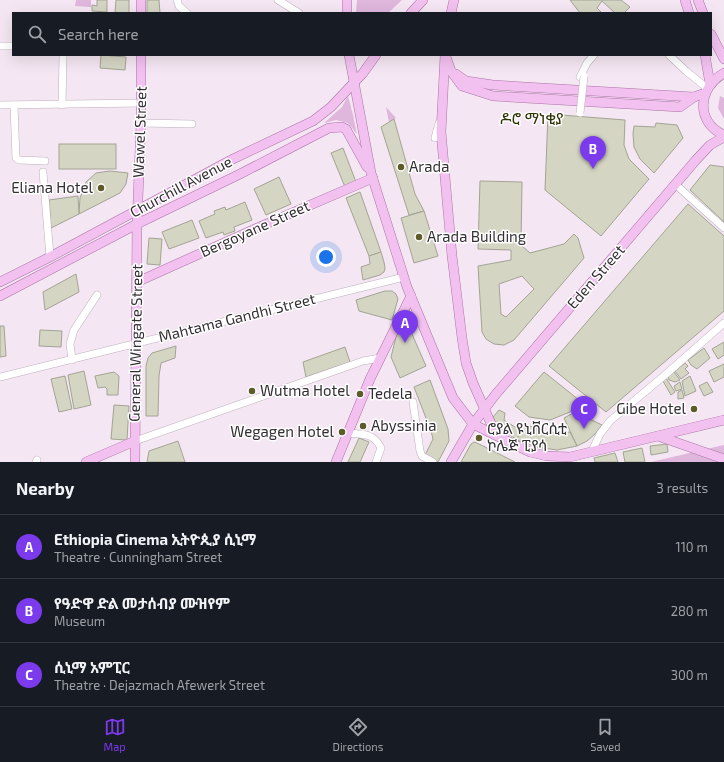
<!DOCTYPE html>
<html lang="en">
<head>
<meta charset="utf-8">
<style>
  :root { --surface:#171b24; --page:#242831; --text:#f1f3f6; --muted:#9ea1a6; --line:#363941; --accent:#7c3aed }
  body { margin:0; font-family:"Exo 2","Noto Sans Ethiopic",sans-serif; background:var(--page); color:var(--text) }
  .you { position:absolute; left:326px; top:257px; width:14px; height:14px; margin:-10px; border:3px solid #fff; border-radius:50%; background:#1a73e8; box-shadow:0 0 0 6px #1a73e833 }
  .badge { display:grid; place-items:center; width:26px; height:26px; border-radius:50%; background:var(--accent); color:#fff; font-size:13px; font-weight:700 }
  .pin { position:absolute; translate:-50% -33px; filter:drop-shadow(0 1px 2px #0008) }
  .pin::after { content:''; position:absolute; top:21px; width:14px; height:12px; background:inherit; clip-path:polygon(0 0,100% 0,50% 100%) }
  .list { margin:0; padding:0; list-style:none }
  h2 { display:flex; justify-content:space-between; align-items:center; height:52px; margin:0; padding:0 16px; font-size:17px }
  h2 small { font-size:13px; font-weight:400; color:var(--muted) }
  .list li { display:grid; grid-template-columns:26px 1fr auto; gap:12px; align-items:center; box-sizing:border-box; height:64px; padding:0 16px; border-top:1px solid var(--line) }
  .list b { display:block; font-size:15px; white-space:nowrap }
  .list p { margin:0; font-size:13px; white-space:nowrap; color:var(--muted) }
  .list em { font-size:13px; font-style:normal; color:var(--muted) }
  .icon { flex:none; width:22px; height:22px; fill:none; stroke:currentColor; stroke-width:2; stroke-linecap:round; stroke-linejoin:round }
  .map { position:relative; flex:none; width:724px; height:462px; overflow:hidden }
  .search { position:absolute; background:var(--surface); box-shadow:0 4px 16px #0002; left:12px; right:12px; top:12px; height:44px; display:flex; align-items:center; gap:10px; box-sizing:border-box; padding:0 14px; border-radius:0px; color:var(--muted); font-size:15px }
  .sheet { height:244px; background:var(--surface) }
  nav { display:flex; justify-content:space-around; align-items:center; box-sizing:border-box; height:56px; border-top:1px solid var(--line); background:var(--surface); font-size:11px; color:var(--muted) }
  nav a { display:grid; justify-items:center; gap:2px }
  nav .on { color:var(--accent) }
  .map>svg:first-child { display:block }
  .green { fill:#dfb6dc }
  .building { fill:#d5d5c4; stroke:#a3a494; fill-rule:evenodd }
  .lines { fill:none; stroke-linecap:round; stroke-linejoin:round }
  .minor-casing { stroke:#bdb0bc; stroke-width:8 }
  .major-casing { stroke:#aa73a7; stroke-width:10 }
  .minor { stroke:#fff; stroke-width:7 }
  .major { stroke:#f2c1ef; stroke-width:9 }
  .minor-bridge-casing { stroke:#bdb0bc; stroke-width:8; stroke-linecap:butt }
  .minor-bridge { stroke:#fff; stroke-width:7 }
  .poi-dot { fill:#5d5c29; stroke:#fff; stroke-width:1.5 }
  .labels { text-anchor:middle; stroke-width:3; stroke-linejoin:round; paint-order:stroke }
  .street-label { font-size:15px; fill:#342f34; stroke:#fff }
  .poi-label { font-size:15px; fill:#342f34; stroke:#fff; text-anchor:start }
  .neighbourhood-label { font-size:16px; fill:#333207; stroke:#fff }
</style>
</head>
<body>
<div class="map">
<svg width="724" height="462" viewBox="0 0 724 462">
  <rect width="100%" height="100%" fill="#f4e6f2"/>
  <g class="green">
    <path d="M76,0h15v7l-16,-1z"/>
    <path d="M357,0h45l-14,13h-32z"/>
    <path d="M348,96l5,19 4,19 -9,-11 -12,-3 -12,3 18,-16z"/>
    <path d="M720,96l4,2v21l-6,-11z"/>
    <path d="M386,107l10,11 -7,4z"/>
    <path d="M724,445v17h-73z"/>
  </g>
  <g class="building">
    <path d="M97,0h10v12l-15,-1v-6l5,1z"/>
    <path d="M116,0h13v13h-14z"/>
    <path d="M147,0h12l1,13h-13z"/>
    <path d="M570,0h51l9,7 -6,6h-9l-13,-12 -5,7 4,4v1h-21z"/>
    <path d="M101,55l25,2 -1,13 -25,-2z"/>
    <path d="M548,114l77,6 -1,25 5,14 20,20 -48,57 -56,-46z"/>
    <path d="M394,119l21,75 9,17 -15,4 -28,-88z"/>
    <path d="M656,123l21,2 6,13 -29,35 -14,-14 -6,-12 -1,-13 1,-8 21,1z"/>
    <rect x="59" y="144" width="57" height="25"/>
    <path d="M343,148l13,34 -11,5 -14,-34z"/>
    <path d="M710,165l14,2v55l-34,-32z"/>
    <path d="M110,171l18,2 -2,11 -6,9 -41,21 1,-16 6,-16 10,-9z"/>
    <path d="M279,177l12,27 -25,11 -12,-26z"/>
    <path d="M480,181l42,1 -1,63 9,8 34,-9 10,-10 4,4 6,20 -70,82 -10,5 -10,-1 -8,-5 -4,-7 -4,-66 33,-6v-10l-33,-1zM522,276l12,13 -28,28 -5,-3 -2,-30z"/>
    <path d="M360,192l21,60 -12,4 -23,-58z"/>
    <path d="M78,196l1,18 -28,14 -2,-28z"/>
    <path d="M245,202l7,18 -18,7 1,4 -11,4 -1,-3 -17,6 -7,-17 16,-7 -1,-3 11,-4 1,3z"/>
    <path d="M688,204l36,32v75l-118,101 -57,-46z"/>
    <path d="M424,211l14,45 -24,7 -13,-45z"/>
    <path d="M192,220l7,18 -30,11 -7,-17z"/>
    <path d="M149,238l13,1 -2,26 -13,-1z"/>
    <path d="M381,252l3,10 1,6 -1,4 -4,3 -17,5 -2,-13 9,-3 -1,-8z"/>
    <path d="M76,274l3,18 -34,18 -2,-18z"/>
    <path d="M385,291h7l4,3 2,5 -6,21 -33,-9 -3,-11z"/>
    <path d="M408,325l18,41 -26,12 -9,-21 7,-28z"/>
    <path d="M0,326h4l2,30 -6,1z"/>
    <path d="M40,330l22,1 -1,16 -22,-1z"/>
    <path d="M724,342v13l-6,4 -6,-10z"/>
    <path d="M176,346l-1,12 -14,5 -2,13 -1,40h-12v-50l2,-8 4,-5z"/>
    <path d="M345,347l5,15 -44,15 -3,-15z"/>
    <path d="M704,348l6,10 -13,11 -6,-4 -3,-5z"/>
    <path d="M685,363l3,3 -3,3 4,4 -8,6 -6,-8z"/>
    <path d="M724,364v13l-10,5 -5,-11z"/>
    <path d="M84,371l7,34 -17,4 -6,-34z"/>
    <path d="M114,372l5,4 -1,19h-11v-6l-2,-2 -7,1 -3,-12z"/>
    <path d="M544,372l35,28 -9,12 -20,8 -21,-3 -14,-11z"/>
    <path d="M674,372l6,8 -5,2 -6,-2 -1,-5z"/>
    <path d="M65,376l7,33 -13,3 -8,-33z"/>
    <path d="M690,376l6,15 -11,5 -3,-15z"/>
    <path d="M666,378l9,14 -4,3 -8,-14z"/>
    <path d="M430,380l18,49 1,12 -11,21 -13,-7 8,-16 -2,-8 -17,-44z"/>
    <path d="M680,382l2,7 -6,2 -2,-5z"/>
    <path d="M707,382l6,10 -9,4 -5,-10z"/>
    <path d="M682,390l2,8 -6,1v-7z"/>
    <path d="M114,405l15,1 -2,34 -16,-1z"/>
    <path d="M499,410l6,3 -1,7 17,11 -4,9 -20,-14 -4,-9z"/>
    <path d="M575,412l27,13 -7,9 -8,7 -10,5 -13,-28z"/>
    <path d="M523,423l23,10 24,-1 7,14 -20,4 -21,-3 -19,-7z"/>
    <path d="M359,438l10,4 -9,20h-12z"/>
    <path d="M178,441l7,21h-38l2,-11z"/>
    <path d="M474,442l3,1 38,19h-54l10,-18z"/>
    <path d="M667,444l1,8 -17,3 -1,-9z"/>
    <path d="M642,448l3,14h-20l-2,-10z"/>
    <path d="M615,453l3,9h-23l-1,-4z"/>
  </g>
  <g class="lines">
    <defs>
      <g id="minor">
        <path d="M177,0l2,6 8,7"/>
        <path d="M278,0l21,13"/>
        <path d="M0,46h13"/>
        <path d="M669,55l17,16 21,17"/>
        <path d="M580,77l7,-14 7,-8"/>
        <path d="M0,105l142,-2"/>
        <path d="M14,105l2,53 3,2 26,1"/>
        <path d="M62,105l1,-50"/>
        <path d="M141,123l51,1"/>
        <path d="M435,138l4,-15"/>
        <path d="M43,172l7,85"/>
        <path d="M675,184l49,44"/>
        <path d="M72,360l-2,-16 4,-14 23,-35"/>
        <path d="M0,377l404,-100"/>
        <path d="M413,402l7,49 2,5 11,6"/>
        <path d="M348,433c16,2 25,-1 33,15l-5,14"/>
        <path d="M135,441l228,-80 17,-3"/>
        <path d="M592,451l8,-17 10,-13 55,-46 59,-52"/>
        <path d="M36,462l1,-2"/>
      </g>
      <g id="major">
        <path d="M141,0v13"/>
        <path d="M347,0v13"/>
        <path d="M685,0l4,13"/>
        <path d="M698,0l5,13"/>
        <path d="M411,13l12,-13"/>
        <path d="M451,13l3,-13"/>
        <path d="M711,34l13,25"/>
        <path d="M349,55l22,118 36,114 46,111 20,26 30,15 27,13 17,4 23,1 154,-37"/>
        <path d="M445,55l-4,77 11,124 10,82 4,25 7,20 23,52"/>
        <path d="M705,55l5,29"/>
        <path d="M446,57l5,14 11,15 31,10 187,11 14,-10 11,-4"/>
        <path d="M724,73c-26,15 -29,49 0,62"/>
        <path d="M456,74l10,7 27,4 201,12"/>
        <path d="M0,282l50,-25 183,-98 80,-38 18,-14 32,-34 13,-18"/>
        <path d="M137,282l120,-54 116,-50"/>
        <path d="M0,296l137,-72 103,-50 89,-46 13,-1 4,2 21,38"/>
        <path d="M658,436l66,23"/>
        <path d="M86,462l49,-21"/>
        <path d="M135,462l2,-238 4,-101v-68"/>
        <path d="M336,462l34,-83 41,-83"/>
        <path d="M451,462l22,-38 23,-30 200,-234 14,-15 14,-8"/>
      </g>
    </defs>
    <use href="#minor" class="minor-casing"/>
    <use href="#major" class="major-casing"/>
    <use href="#minor" class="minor"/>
    <use href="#major" class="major"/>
    <defs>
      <path id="minor-bridge" d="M580,113l4,-37"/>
    </defs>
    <use href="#minor-bridge" class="minor-bridge-casing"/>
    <use href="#minor-bridge" class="minor-bridge"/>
  </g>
  <g class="poi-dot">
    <circle cx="401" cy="167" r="4"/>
    <circle cx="101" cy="188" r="4"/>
    <circle cx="419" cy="237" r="4"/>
    <circle cx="252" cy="391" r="4"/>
    <circle cx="360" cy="394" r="4"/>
    <circle cx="694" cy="409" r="4"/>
    <circle cx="363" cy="426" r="4"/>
    <circle cx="342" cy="432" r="4"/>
    <circle cx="479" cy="438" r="4"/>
  </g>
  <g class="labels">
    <g class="street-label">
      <text transform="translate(140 132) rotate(-88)" y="5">Wawel Street</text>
      <text transform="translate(181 187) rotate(-28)" y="5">Churchill Avenue</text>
      <text transform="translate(255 229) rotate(-24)" y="5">Bergoyane Street</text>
      <text transform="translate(596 277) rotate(-49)" y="5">Eden Street</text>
      <text transform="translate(237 318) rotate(-14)" y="5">Mahtama Gandhi Street</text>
      <text transform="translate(136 343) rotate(-89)" y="5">General Wingate Street</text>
    </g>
    <g class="poi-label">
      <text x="409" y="172">Arada</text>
      <text x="93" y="193" text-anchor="end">Eliana Hotel</text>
      <text x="427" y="242">Arada Building</text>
      <text x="260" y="396">Wutma Hotel</text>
      <text x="368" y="399">Tedela</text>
      <text x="686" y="414" text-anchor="end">Gibe Hotel</text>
      <text x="371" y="431">Abyssinia</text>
      <text x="487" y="434">ሮያል ዩኒቨርሲቲ<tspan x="487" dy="17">ኮሌጅ ፒያሳ</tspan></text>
      <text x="334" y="437" text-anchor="end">Wegagen Hotel</text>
    </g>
    <g class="neighbourhood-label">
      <text x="532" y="124">ዶሮ ማነቂያ</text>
    </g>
  </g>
</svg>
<div class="you"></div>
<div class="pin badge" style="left:405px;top:343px">A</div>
<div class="pin badge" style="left:593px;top:169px">B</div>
<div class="pin badge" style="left:584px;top:429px">C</div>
<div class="search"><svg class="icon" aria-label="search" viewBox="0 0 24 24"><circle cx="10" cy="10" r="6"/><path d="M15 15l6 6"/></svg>Search here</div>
</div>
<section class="sheet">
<h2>Nearby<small>3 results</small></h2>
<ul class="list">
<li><span class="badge">A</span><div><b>Ethiopia Cinema ኢትዮጲያ ሲኒማ</b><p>Theatre · Cunningham Street</p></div><em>110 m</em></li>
<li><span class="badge">B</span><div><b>የዓድዋ ድል መታሰብያ ሙዝየም</b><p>Museum</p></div><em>280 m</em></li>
<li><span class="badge">C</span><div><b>ሲኒማ አምፒር</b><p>Theatre · Dejazmach Afewerk Street</p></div><em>300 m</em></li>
</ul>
</section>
<nav>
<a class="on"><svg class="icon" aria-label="map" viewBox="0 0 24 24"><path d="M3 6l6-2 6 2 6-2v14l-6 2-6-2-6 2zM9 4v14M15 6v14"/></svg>Map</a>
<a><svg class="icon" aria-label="directions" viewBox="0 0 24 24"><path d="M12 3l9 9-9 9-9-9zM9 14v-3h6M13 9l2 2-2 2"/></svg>Directions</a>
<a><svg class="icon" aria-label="saved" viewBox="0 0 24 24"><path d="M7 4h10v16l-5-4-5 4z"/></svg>Saved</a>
</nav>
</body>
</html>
